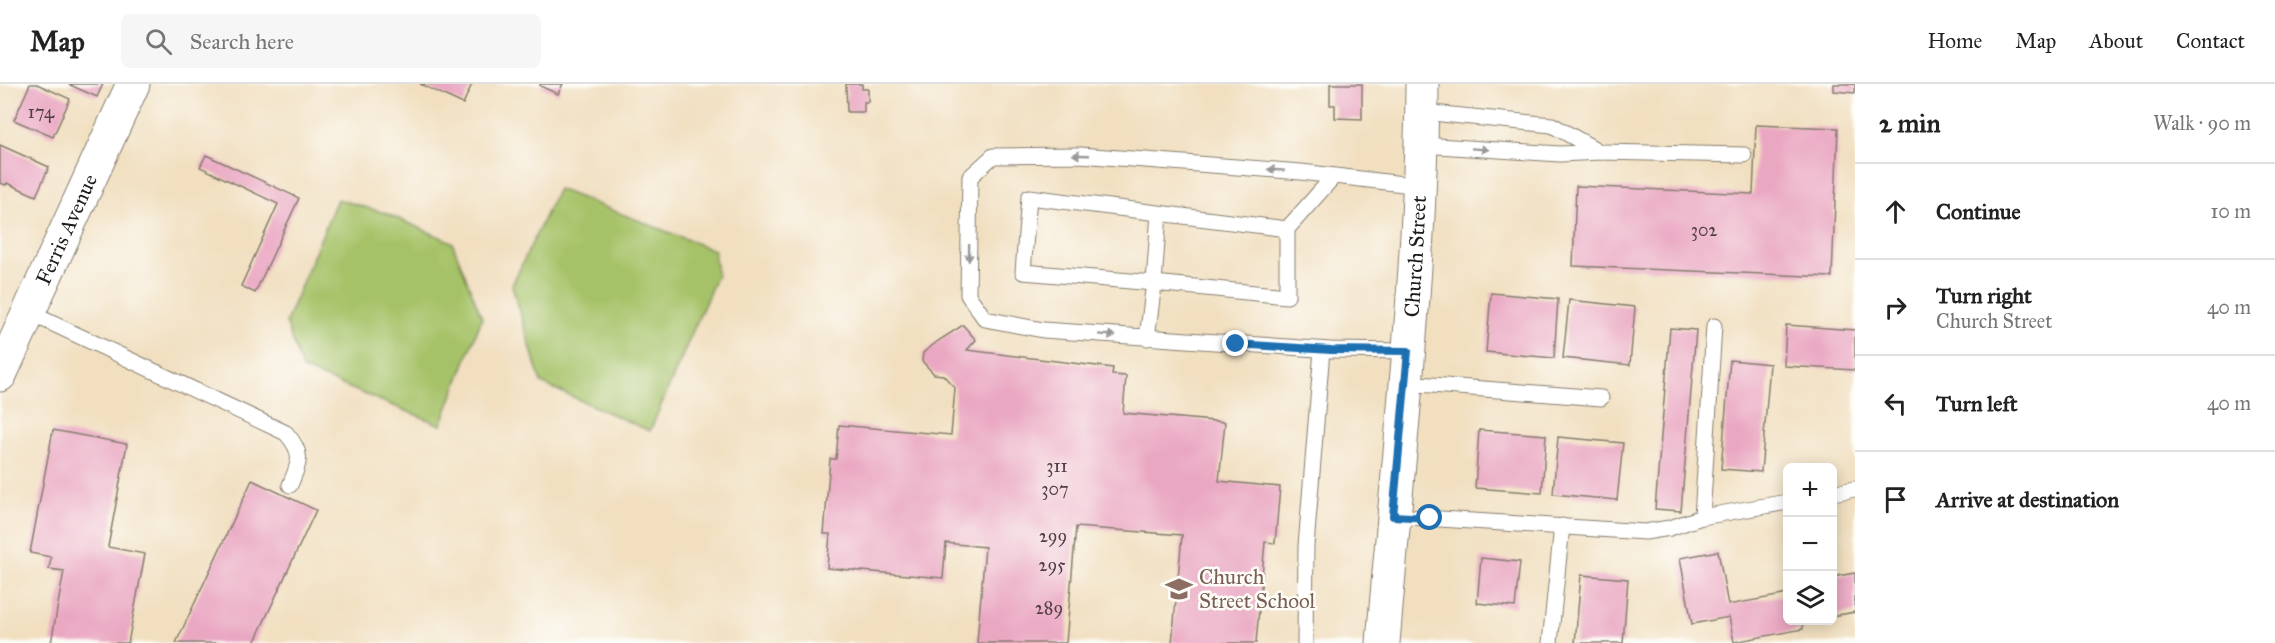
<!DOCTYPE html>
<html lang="en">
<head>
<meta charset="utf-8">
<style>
  :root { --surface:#fff; --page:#f6f6f6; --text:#222; --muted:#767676; --line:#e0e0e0 }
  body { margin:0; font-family:"IM FELL Great Primer",serif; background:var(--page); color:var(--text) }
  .controls { position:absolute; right:18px; bottom:18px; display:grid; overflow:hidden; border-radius:9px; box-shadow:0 3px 15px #0003 }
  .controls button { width:54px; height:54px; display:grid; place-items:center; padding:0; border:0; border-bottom:2px solid var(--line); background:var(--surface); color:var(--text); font:30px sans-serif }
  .stop { position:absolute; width:18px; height:18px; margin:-14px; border:4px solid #1f6fb2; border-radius:50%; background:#fff }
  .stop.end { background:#1f6fb2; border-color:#fff; box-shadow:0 2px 6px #0008 }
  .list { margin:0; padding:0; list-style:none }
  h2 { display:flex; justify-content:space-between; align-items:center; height:78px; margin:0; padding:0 24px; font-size:26px }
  h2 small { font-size:20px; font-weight:400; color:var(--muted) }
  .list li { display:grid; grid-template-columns:39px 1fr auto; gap:18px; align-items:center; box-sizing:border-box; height:96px; padding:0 24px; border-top:2px solid var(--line) }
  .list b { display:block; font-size:22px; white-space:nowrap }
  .list p { margin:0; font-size:20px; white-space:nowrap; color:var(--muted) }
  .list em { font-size:20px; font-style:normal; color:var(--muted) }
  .icon { flex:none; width:33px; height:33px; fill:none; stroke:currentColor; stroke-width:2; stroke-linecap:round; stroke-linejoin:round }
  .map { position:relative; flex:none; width:1855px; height:559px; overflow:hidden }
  header { display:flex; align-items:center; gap:36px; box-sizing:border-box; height:84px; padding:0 30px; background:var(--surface); border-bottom:2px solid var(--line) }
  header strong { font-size:28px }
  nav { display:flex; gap:33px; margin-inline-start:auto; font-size:21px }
  .search { width:420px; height:54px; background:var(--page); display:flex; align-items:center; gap:15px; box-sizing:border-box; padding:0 21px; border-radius:9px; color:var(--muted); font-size:22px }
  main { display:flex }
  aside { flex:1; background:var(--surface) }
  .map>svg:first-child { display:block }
  .green { fill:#a6c268; stroke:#616f42; stroke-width:1.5 }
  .building { fill:#eaa7c2 }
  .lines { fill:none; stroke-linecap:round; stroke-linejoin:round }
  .service-casing { stroke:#867e6e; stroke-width:17 }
  .tertiary-casing { stroke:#867e6e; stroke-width:35 }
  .service { stroke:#fff; stroke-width:15 }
  .tertiary { stroke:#fff; stroke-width:33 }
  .oneway { fill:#999 }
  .route { stroke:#1f6fb2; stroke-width:8 }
  .labels { text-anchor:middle; stroke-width:5; stroke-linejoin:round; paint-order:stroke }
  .number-label { font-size:18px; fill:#503f46 }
  .street-label { font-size:21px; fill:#1c1c1c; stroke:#fdfcf7 }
  .education-label { font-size:21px; fill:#785e54; stroke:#fdfcf7; text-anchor:start }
</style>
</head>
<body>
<header>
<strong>Map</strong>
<div class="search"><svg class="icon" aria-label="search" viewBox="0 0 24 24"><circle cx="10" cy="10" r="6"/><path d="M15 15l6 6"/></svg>Search here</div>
<nav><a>Home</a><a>Map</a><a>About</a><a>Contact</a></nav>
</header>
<main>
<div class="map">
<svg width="1855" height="559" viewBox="0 0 1855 559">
  <rect width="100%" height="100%" fill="#fdfcf7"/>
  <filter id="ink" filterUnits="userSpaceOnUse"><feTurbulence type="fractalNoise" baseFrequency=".0167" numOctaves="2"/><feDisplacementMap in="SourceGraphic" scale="12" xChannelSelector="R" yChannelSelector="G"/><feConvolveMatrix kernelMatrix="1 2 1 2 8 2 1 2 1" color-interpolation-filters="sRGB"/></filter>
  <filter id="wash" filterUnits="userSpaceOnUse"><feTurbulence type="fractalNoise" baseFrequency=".008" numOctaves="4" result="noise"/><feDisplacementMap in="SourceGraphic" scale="24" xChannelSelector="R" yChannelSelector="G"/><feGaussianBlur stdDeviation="1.35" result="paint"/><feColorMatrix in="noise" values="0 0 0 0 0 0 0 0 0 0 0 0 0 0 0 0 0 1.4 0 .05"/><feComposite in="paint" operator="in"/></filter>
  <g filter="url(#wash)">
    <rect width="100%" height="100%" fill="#f1dfc0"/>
    <g class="green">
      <path d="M558,105l156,61 3,25 -67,156 -109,-48 -29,-98z"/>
      <path d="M337,115l48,14 67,29 30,76 -41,107 -139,-56 -16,-47z"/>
    </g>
    <g id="blocks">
      <g class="building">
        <path d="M30,0h7l33,15 -17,38 -39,-17z"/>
        <path d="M68,0h35l-6,13z"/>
        <path d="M420,0h52l-9,20z"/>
        <path d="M540,0h23l-5,10 -18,-8z"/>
        <path d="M846,0h16v5h6v13h-4v10h-17z"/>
        <path d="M1330,0h32v35l-27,-1v-13h-5z"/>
        <path d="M1834,0h21v9l-21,-2z"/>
        <path d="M1756,41l82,3 -6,149 -259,-11 3,-80 177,8z"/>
        <path d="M0,61l49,22 -13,29 -29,-13 -1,2 -6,-2z"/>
        <path d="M206,71l93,43 -44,95 -14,-7 37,-82 -78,-37z"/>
        <path d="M1491,209l67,6 -4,59 -68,-6z"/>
        <path d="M1569,216l66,7 -5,58 -67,-7z"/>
        <path d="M963,241l13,15 -9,10 146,18 -1,7 14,1 -3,37 102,9 -6,59 61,6 -5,56 -10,-1 -9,101h-84l10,-108 -106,-8 -10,116h-89l8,-96 -39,-4 -3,35 -116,-10 3,-34h-6l6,-75h6l3,-34 112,10 4,-47 -12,-13 -9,-1 -12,-13 1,-8 15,-12z"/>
        <path d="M1786,241l69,5v40l-71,-4z"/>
        <path d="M1670,244l26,2 -15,181 -26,-2z"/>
        <path d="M1730,276l40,4 -9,108 -40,-3z"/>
        <path d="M53,346l74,14 -19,103 37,7 -17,89h-77l13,-72 -15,-2 2,-12 -21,-4z"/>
        <path d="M1479,346l67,5 -4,58 -67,-5z"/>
        <path d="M1558,353l65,6 -6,57 -64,-6z"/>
        <path d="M252,396l64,30 -62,133h-78z"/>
        <path d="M1718,467l10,54 60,-11v26h14l1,9 -69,13 -5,-25 -37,7 -12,-66z"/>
        <path d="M1481,474l39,4 -5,45 -38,-4z"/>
        <path d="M1855,489v39l-23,4v-39z"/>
        <path d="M1581,491l47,4 -5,64h-48z"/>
      </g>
    </g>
  </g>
  <g filter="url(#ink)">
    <use href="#blocks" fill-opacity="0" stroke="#867e6e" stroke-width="1.5"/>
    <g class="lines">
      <defs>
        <g id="service">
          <path d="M1422,28l130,13 48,27 -40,2 -138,-9"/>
          <path d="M1600,68l144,3"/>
          <path d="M1159,129l-5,70 -131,-11 6,-75 258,32"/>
          <path d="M30,229l256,120c18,21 14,28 4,52"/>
          <path d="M1147,254l7,-55 133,13v-67l47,-53"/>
          <path d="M1408,267l-77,-1 -288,-20 -58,-11 -17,-24 2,-118 23,-21 87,-1 221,17 119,14"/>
          <path d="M1405,299l196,15"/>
          <path d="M1832,409l23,-4"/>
          <path d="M1393,432l252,16 25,-4 32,-11 86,-15"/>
          <path d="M1702,433l12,-191"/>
          <path d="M1305,559l1,-97 16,-196"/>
          <path d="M1550,559l12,-117"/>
        </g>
        <g id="tertiary">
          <path id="s1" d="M0,291l133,-291"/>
          <path id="s2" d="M1383,559c15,-185 38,-373 39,-559"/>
        </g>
      </defs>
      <use href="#service" class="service-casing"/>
      <use href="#tertiary" class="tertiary-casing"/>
      <use href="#service" class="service"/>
      <use href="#tertiary" class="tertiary"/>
    </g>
    <defs><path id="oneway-solid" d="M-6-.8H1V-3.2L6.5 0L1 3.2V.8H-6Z" transform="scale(1.5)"/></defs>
    <g class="oneway">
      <use href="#oneway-solid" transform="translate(1480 65) rotate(4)"/>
      <use href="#oneway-solid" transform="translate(1081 71) rotate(-178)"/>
      <use href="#oneway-solid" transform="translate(1276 86) rotate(-176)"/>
      <use href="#oneway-solid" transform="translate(969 169) rotate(91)"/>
      <use href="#oneway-solid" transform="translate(1107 251) rotate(4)"/>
    </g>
  </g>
  <g class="lines" filter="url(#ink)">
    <path class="route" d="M1236,260l95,6 77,1 -15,165 37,2"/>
  </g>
  <defs>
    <symbol id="school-bare" viewBox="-9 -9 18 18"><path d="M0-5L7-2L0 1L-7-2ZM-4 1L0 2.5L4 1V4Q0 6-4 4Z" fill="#8d6e63" stroke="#fdfcf7" stroke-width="2.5" paint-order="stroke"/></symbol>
  </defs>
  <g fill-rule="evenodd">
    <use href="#school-bare" x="1160" y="486" width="38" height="38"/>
  </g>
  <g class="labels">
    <g class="number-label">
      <text x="41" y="34">174</text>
      <text x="1704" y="152">302</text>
      <text x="1057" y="388">311</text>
      <text x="1055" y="411">307</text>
      <text x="1053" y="458">299</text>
      <text x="1052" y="487">295</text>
      <text x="1049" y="530">289</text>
    </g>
    <g class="street-label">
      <text dy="7" stroke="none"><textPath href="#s1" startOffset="160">Ferris Avenue</textPath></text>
      <text dy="7" stroke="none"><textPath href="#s2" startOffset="388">Church Street</textPath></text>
    </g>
    <g class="education-label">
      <text x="1199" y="500">Church<tspan x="1199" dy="24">Street School</tspan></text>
    </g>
  </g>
</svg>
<div class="controls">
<button>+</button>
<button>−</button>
<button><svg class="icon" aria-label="layers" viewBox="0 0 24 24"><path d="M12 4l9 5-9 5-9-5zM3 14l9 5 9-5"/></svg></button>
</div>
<div class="stop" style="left:1430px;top:434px"></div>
<div class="stop end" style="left:1236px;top:260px"></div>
</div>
<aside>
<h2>2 min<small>Walk · 90 m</small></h2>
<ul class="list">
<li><svg class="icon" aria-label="ahead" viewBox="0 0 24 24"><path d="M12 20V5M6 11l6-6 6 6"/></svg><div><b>Continue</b></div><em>10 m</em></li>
<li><svg class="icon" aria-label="right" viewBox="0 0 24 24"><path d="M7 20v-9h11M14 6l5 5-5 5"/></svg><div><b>Turn right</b><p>Church Street</p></div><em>40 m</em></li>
<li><svg class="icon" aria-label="left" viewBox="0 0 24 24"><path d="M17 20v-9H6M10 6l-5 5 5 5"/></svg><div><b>Turn left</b></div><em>40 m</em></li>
<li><svg class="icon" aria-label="arrive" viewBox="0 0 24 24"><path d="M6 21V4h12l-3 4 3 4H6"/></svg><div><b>Arrive at destination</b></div></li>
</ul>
</aside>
</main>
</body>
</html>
